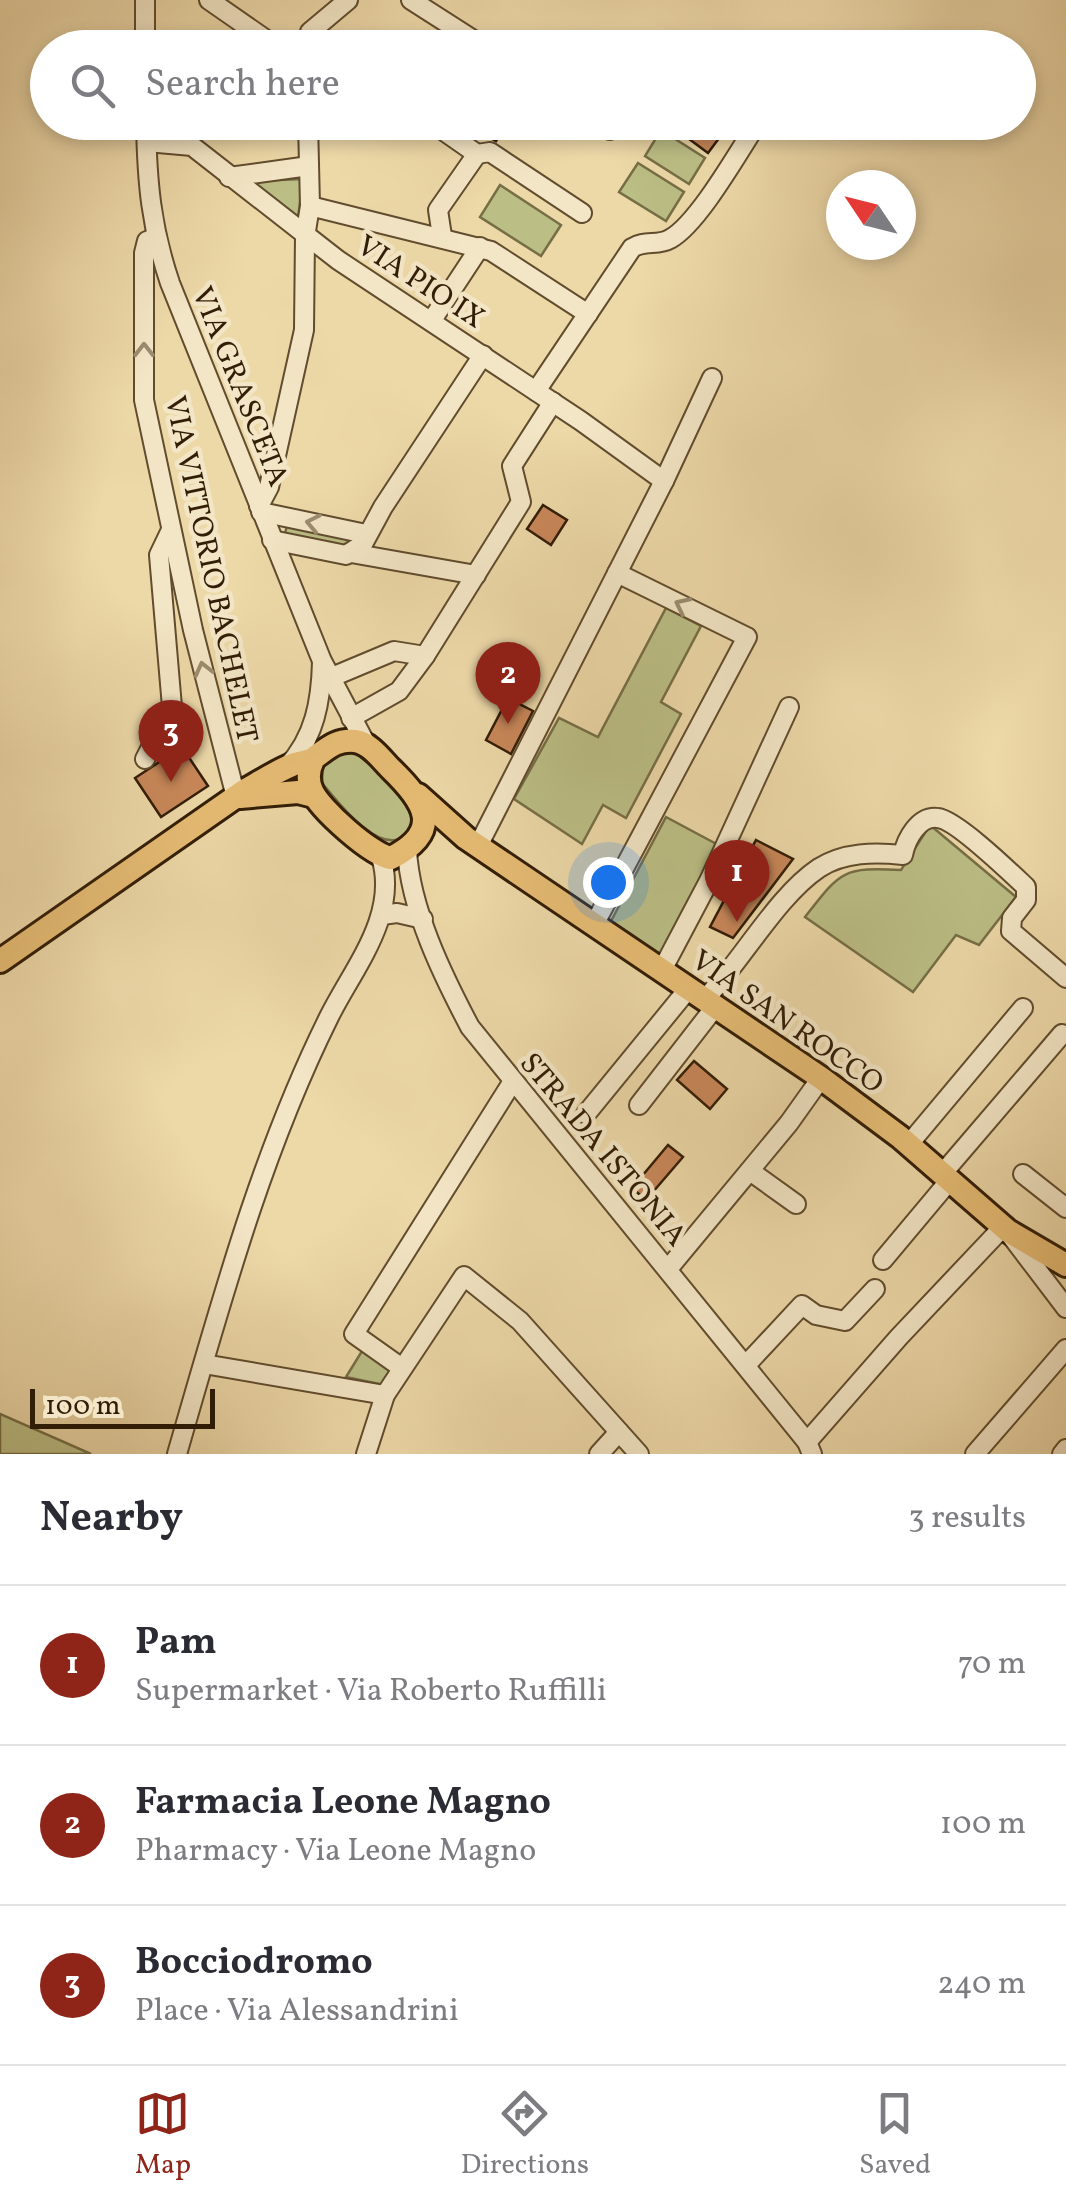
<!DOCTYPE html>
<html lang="en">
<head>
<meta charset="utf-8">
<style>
  :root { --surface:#fff; --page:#f2f2f3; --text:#2b2b33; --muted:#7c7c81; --line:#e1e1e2; --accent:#8f2418 }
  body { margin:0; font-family:Vollkorn,serif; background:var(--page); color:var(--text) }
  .compass { position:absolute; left:826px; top:170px; width:90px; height:90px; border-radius:50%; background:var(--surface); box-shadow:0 5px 15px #0003; rotate:305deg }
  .scale { position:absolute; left:30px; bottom:25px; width:185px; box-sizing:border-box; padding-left:10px; border:5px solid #321d06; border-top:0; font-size:28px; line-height:35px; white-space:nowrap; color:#321d06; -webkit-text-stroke:8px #f3e6c6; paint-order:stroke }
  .you { position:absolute; left:608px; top:882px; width:35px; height:35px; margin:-25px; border:8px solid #fff; border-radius:50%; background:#1a73e8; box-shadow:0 0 0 15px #1a73e833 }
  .badge { display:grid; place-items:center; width:65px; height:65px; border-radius:50%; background:var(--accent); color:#fff; font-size:32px; font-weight:700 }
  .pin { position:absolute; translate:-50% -82px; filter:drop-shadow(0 2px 5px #0008) }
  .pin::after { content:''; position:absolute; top:52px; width:35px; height:30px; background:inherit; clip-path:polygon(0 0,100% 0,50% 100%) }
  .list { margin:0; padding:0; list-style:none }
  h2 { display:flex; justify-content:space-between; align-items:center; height:130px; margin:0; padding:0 40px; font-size:42px }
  h2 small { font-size:32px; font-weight:400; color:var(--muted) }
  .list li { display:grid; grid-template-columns:65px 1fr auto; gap:30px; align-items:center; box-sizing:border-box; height:160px; padding:0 40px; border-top:2px solid var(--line) }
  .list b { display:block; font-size:38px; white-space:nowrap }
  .list p { margin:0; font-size:32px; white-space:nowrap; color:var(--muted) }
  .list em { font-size:32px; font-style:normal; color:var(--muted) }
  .icon { flex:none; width:55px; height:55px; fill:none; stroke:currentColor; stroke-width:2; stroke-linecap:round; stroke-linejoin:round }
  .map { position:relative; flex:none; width:1066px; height:1454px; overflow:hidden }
  .search { position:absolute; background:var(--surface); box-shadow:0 5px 15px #0003; left:30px; right:30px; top:30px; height:110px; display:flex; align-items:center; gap:25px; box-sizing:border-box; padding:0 35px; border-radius:55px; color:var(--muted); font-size:38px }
  .sheet { height:610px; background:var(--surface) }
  nav { display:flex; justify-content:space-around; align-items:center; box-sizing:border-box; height:140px; border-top:2px solid var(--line); background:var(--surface); font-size:28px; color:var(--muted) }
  nav a { display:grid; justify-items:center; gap:5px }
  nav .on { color:var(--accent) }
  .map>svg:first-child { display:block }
  .green { fill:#bbbe85; stroke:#766e46; stroke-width:2.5 }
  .building { fill:#c88759; stroke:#321d06; stroke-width:2.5 }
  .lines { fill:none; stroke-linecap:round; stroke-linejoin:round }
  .minor-casing { stroke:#614c2e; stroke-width:22 }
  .major-casing { stroke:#321d06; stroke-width:28 }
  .minor { stroke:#f3e6c6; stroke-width:18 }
  .major { stroke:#e6bc74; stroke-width:22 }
  .oneway { stroke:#9c8c70 }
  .labels { text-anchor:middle; stroke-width:9; stroke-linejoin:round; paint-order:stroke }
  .street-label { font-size:30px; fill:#321d06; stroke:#f3e6c6 }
</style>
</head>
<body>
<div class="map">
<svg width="1066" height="1454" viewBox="0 0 1066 1454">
  <rect width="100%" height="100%" fill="#edd8a8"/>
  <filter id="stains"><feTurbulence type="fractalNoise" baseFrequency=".002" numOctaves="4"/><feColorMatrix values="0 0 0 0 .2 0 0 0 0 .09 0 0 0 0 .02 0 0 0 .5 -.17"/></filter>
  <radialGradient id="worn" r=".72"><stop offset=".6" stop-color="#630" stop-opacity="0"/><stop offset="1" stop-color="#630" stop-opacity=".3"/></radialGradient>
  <g class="green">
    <path d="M661,130l44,28 -16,26 -44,-28z"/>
    <path d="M638,163l46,29 -18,29 -47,-29z"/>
    <path d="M303,179l-5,39 -46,-37z"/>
    <path d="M500,185l61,40 -20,31 -61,-39z"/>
    <path d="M288,520l67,16 -4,17 -67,-14z"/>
    <path d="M666,608l35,18 -40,76 20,12 -55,104 -23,-13 -21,39 -68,-45 45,-81 39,19z"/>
    <path d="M346,749c18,6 69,47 69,67 0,8 -4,16 -10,20 -27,20 -67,-34 -83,-53l1,-19z"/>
    <path d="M666,817l56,30 -60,110 -52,-34z"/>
    <path d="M930,825l86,72 -37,48 -23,-10 -43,57 -108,-75c36,-46 37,-50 96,-47z"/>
    <path d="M362,1351l30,21 -8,13 -38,-8z"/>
    <path d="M0,1414l91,40h-91z"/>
  </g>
  <g class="building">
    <path d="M461,122h47l-12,19z"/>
    <path d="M695,122h36l-23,31 -23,-17z"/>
    <path d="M543,505l24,15 -16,25 -24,-16z"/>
    <path d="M508,698l25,13 -22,43 -25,-14z"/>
    <path d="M192,726l5,13 -19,7 -5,-13z"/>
    <path d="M182,747l26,39 -47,31 -26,-39z"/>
    <path d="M756,840l37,19 -60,79 -23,-11z"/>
    <path d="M694,1061l33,28 -17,20 -33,-29z"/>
    <path d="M668,1145l15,12 -37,43 -14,-12z"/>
  </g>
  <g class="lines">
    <defs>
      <g id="minor">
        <path d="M145,0v48"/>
        <path d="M209,0l69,48"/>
        <path d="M411,0l75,48"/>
        <path d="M309,48l1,-16 38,-32"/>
        <path d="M146,122c1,60 5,105 24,161l152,378 45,85"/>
        <path d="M431,122l46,32 13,-2 92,61"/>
        <path d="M599,122l11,8"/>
        <path d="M147,142l45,4 146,114 243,161 83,60"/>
        <path d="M229,177l80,-11"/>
        <path d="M310,206l181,45 97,63"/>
        <path d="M442,236l-4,-26 39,-56"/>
        <path d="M155,238l-8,3 -3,12v147l49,230 43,167"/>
        <path d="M432,320l48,-73"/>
        <path d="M536,391l96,-143c12,-8 26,-2 38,-9 28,-15 69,-88 88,-117"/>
        <path d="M259,506l10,-19 35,-157 1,-93 5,-31 -2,-84"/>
        <path d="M261,512l105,22"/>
        <path d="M272,540l74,15 17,-11 20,-37 100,-152"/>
        <path d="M351,553l125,22"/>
        <path d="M332,677l62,-26 31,5 96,-154 -9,-36 41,-64"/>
        <path d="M351,718l48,-27 26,-35"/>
        <path d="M145,759l27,-52 -13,-152 12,-25"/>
        <path d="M287,767c28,-30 34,-66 35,-105"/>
        <path d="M478,846l186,-365 48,-103"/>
        <path d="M407,850c3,59 36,126 63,177l337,415 5,12"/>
        <path d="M382,915l15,-2 26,6"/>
        <path d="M595,923l152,-286 -130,-64"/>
        <path d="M662,970l47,-89 80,-174"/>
        <path d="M705,999c36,-37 72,-103 114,-131 25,-16 56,-16 84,-13 3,-16 16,-40 35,-37 18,2 72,54 88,69v13l-14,18 -1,13 55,47"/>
        <path d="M639,1105l76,-98"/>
        <path d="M586,1114l103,-126"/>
        <path d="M909,1144l114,-136"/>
        <path d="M750,1171l46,33"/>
        <path d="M943,1173l119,-139"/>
        <path d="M1023,1174l43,34"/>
        <path d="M1012,1237l54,71"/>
        <path d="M883,1260l67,-80"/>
        <path d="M668,1269l121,-146 32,-45"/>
        <path d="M204,1364l181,31"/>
        <path d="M746,1365l56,-60 14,10 29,6 30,-32"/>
        <path d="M402,1368l-48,-34 159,-253"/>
        <path d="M807,1442l92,-105 104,-110"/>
        <path d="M177,1454c43,-148 83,-298 152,-437 25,-50 70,-102 52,-160"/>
        <path d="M366,1454l19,-59 79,-119 56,45 119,133"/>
        <path d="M599,1454l20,-22"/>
        <path d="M975,1454l91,-105"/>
        <path d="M1062,1454l4,-5"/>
      </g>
      <g id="major">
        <path d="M418,795l48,43 355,240 79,59 108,94 58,34"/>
        <path d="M240,797l58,-5 16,4"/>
        <path d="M0,961l244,-170c16,-9 31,-19 48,-26 6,-3 17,-3 22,-7 13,-9 22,-19 41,-17 15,2 26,18 36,28 34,33 53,62 0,89 -20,-3 -71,-49 -79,-67 -5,-11 -4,-21 1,-31"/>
      </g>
    </defs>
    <use href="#minor" class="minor-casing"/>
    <use href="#major" class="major-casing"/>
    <use href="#minor" class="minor"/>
    <use href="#major" class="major"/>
  </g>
  <defs><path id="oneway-chevron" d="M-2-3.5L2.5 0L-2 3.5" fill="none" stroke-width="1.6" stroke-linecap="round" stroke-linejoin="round" transform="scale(2.5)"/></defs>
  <g class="oneway">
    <use href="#oneway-chevron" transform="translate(144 350) rotate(-90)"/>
    <use href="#oneway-chevron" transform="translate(313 523) rotate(-168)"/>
    <use href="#oneway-chevron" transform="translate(682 605) rotate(-154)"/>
    <use href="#oneway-chevron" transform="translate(203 669) rotate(-104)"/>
  </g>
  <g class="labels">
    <g class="street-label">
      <text transform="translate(421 281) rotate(33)" y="10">VIA PIO IX</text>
      <text transform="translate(241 386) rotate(68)" y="10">VIA GRASCETA</text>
      <text transform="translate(212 569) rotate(78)" y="10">VIA VITTORIO BACHELET</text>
      <text transform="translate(788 1021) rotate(35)" y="10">VIA SAN ROCCO</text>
      <text transform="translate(604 1149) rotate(50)" y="10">STRADA ISTONIA</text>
    </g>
  </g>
  <rect width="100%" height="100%" filter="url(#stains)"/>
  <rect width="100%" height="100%" fill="url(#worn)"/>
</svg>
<svg class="compass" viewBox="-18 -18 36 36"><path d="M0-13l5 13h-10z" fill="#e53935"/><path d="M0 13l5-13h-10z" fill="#7c7c81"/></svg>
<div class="scale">100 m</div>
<div class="you"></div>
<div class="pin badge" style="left:737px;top:922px">1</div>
<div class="pin badge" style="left:508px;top:724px">2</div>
<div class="pin badge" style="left:171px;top:782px">3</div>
<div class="search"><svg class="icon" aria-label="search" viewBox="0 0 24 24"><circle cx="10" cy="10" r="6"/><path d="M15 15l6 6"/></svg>Search here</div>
</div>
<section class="sheet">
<h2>Nearby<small>3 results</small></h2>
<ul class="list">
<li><span class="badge">1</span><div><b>Pam</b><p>Supermarket · Via Roberto Ruffilli</p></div><em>70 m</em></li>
<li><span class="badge">2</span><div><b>Farmacia Leone Magno</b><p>Pharmacy · Via Leone Magno</p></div><em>100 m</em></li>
<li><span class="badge">3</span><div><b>Bocciodromo</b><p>Place · Via Alessandrini</p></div><em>240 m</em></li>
</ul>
</section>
<nav>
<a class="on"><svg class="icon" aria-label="map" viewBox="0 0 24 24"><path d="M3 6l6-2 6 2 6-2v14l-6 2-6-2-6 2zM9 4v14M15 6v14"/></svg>Map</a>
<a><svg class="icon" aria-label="directions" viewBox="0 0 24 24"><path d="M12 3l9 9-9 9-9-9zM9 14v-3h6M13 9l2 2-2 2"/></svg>Directions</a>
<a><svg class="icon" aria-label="saved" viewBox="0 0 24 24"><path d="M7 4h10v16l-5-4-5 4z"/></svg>Saved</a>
</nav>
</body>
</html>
